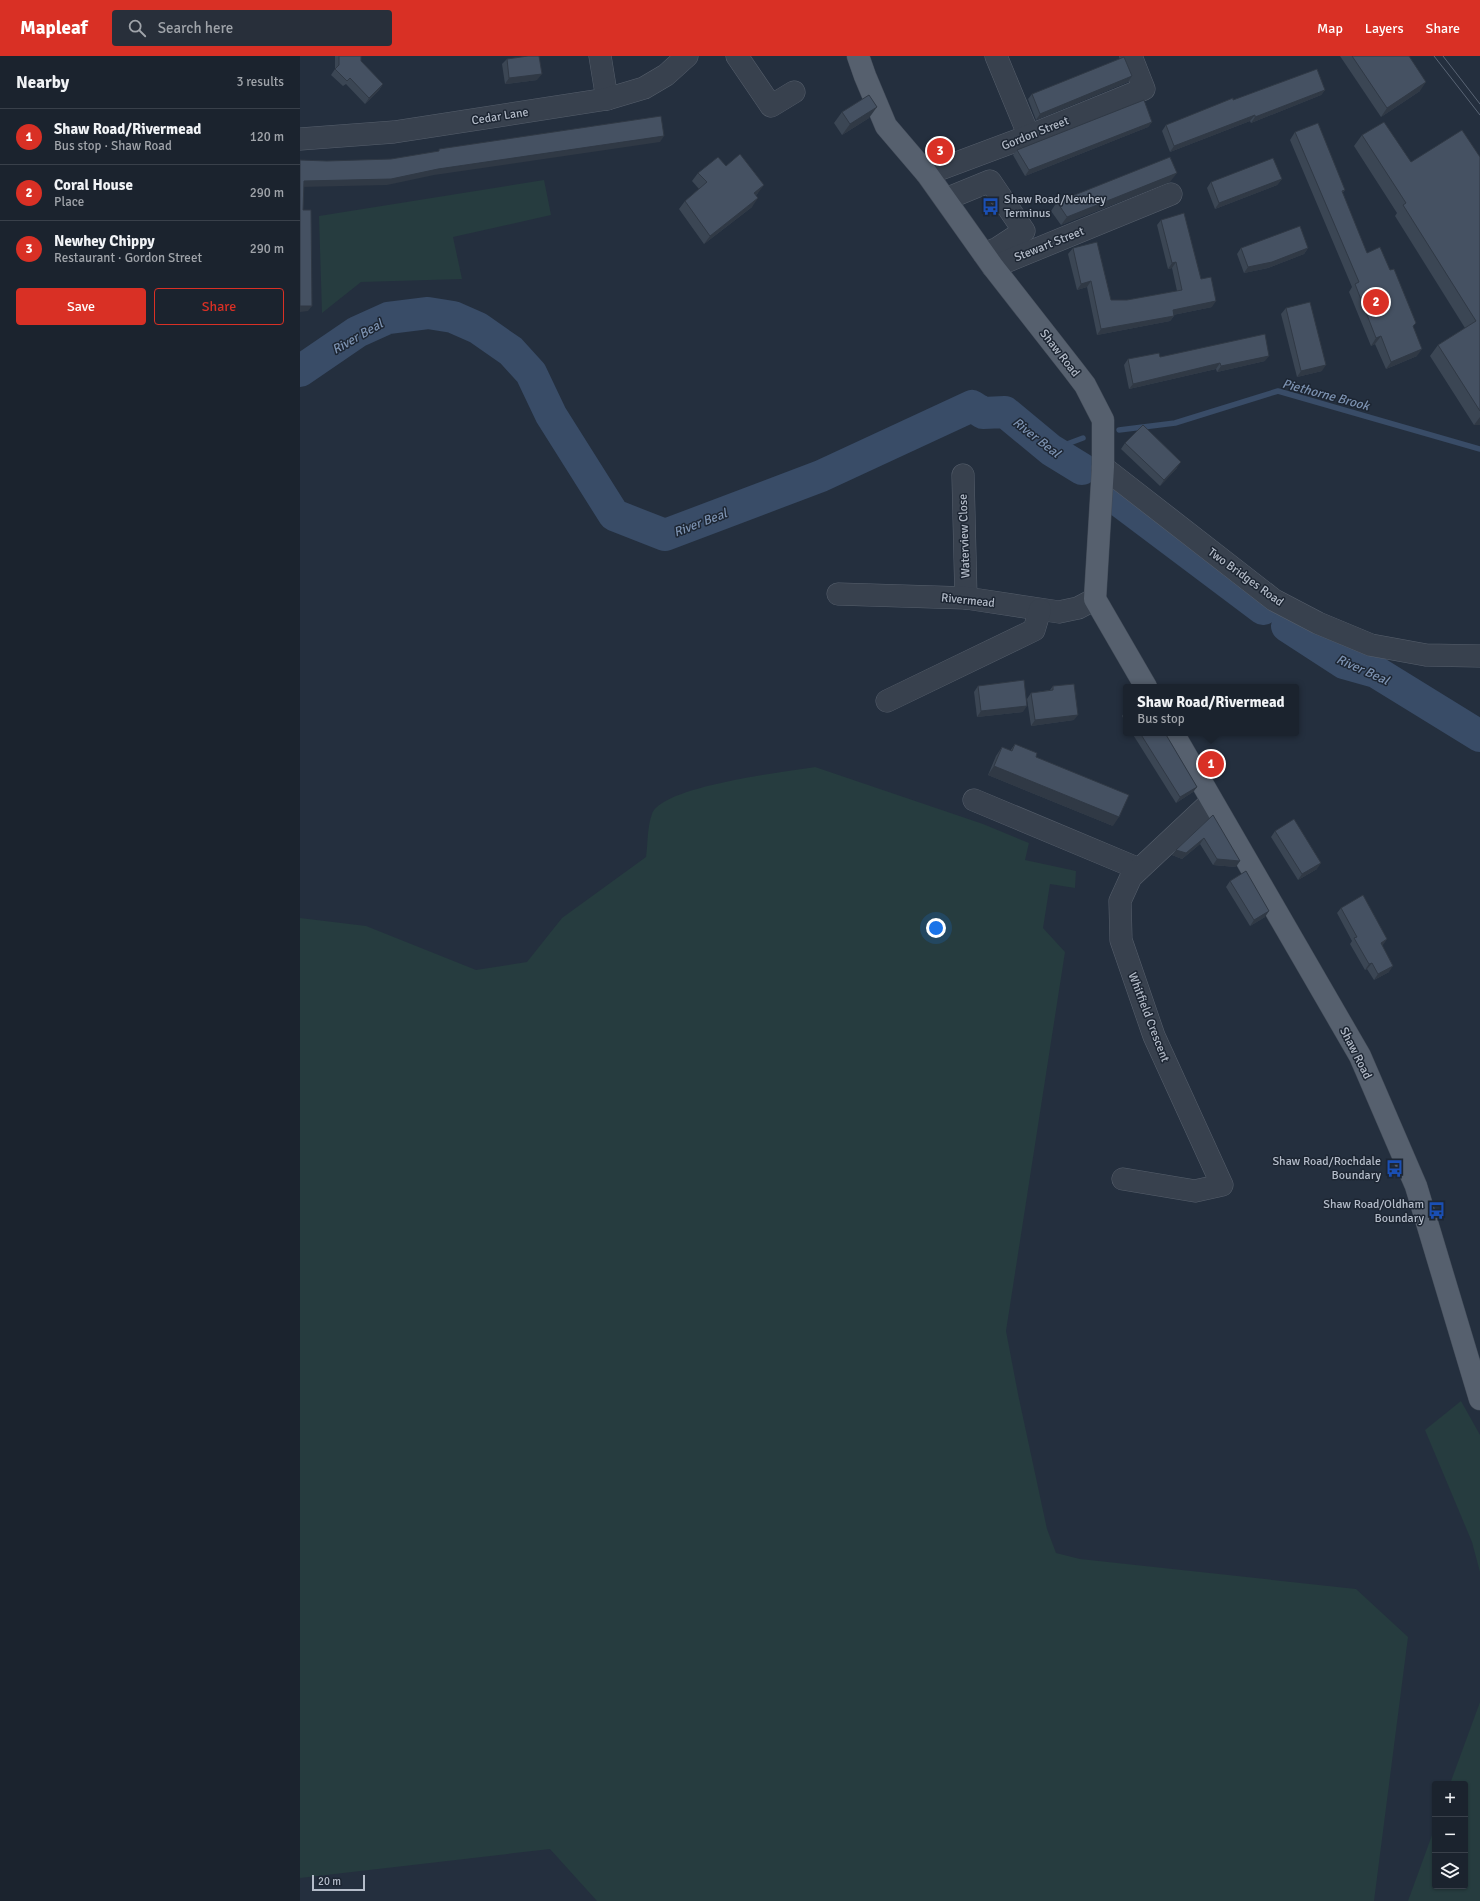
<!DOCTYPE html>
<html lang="en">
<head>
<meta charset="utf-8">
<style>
  :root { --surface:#1b232e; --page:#282f3a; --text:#f1f3f6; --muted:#a0a4aa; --line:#39404a; --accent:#d93025 }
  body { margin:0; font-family:Signika,sans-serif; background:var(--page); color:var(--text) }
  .controls { position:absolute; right:12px; bottom:12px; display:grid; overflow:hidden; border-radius:4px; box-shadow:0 1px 3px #0004 }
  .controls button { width:36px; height:36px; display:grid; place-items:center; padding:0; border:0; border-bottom:1px solid var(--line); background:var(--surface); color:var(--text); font:20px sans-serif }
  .scale { position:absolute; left:12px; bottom:10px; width:53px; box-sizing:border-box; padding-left:4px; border:2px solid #b4bcc9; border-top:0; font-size:11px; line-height:14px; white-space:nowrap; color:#b4bcc9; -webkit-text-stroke:3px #1d2633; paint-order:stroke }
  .you { position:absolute; left:636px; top:872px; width:14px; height:14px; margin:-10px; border:3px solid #fff; border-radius:50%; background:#1a73e8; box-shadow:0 0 0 6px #1a73e833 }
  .badge { display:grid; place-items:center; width:26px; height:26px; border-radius:50%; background:var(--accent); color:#fff; font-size:13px; font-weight:700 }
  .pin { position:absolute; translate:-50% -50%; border:2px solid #fff; box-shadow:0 1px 4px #0006 }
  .popup { position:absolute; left:823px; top:628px; width:176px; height:52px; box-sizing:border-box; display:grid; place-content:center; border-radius:4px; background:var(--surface); filter:drop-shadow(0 1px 3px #0005); font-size:13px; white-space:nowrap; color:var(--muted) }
  .popup b { font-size:15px; color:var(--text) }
  .popup::after { content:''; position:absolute; left:50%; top:100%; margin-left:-8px; border:8px solid transparent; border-top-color:var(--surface) }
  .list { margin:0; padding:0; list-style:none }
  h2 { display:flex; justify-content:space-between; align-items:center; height:52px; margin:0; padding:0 16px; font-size:17px }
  h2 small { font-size:13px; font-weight:400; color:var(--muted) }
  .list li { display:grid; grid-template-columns:26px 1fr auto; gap:12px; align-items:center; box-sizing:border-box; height:56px; padding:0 16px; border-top:1px solid var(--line) }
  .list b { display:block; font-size:15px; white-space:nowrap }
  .list p { margin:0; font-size:13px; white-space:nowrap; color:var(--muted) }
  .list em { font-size:13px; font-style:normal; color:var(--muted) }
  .actions { display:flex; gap:8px; padding:12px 16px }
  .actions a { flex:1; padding:9px 0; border:1px solid var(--accent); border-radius:4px; text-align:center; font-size:14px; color:var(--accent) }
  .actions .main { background:var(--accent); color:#fff }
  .icon { flex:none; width:22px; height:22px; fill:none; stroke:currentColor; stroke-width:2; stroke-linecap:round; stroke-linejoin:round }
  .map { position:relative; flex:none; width:1180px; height:1845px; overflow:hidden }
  header { display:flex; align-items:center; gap:24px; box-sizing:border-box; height:56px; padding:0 20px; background:var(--accent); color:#fff }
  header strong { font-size:19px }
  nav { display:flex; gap:22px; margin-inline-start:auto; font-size:14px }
  .search { width:280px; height:36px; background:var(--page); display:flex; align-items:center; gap:10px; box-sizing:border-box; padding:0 14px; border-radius:4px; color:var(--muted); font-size:15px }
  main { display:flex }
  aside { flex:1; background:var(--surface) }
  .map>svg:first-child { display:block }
  .green { fill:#263c3f }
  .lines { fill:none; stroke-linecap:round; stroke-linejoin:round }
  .stream { stroke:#394c67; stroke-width:5.5 }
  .river { stroke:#394c67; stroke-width:32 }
  .minor-casing { stroke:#565f6c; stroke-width:23 }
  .major-casing { stroke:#414a57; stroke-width:23 }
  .minor { stroke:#38414e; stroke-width:22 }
  .major { stroke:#56606e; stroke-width:22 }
  .tram { stroke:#5a6575; stroke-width:1 }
  .wall { fill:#3b4654 }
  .shaded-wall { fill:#303945 }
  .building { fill:#455162; stroke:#303945 }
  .labels { text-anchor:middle; stroke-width:3; stroke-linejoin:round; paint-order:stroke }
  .street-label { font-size:12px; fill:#b4bcc9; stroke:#1d2633 }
  .poi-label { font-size:12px; fill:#b4bcc9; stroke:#1d2633; text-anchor:end }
  .water-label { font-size:13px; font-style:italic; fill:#7c92b1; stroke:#1d2633 }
</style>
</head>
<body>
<header>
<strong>Mapleaf</strong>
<div class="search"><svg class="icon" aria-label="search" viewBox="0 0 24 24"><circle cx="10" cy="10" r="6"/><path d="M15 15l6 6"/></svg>Search here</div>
<nav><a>Map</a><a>Layers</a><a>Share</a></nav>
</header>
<main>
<aside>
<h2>Nearby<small>3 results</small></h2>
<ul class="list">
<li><span class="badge">1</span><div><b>Shaw Road/Rivermead</b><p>Bus stop · Shaw Road</p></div><em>120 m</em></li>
<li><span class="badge">2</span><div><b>Coral House</b><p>Place</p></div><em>290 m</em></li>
<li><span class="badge">3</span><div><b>Newhey Chippy</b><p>Restaurant · Gordon Street</p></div><em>290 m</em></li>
</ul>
<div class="actions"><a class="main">Save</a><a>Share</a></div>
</aside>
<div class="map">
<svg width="1180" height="1845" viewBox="0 0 1180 1845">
  <rect width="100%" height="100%" fill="#242f3e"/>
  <g class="green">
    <path d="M244,124l7,35 -98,22 9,42 -101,3 -39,31 -3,-97z"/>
    <path d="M515,711l168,57 46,19 -4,17 51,11 -1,17 -25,-4 -7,44 22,24 -59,379 12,63 29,135 9,24 24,6 276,30 52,48 -34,264h-777l-47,-52 -250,29v-960l66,8 110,44 51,-8 35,-44 84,-61c2,-13 1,-30 6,-43 10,-28 133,-42 163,-47z"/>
    <path d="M1161,1345l19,34v137l-8,-30 -47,-112z"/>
    <path d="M1180,1646v199h-72l27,-74v59h30v-102h-15z"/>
  </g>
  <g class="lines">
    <g class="stream">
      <path d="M819,374l56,-7 103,-32 202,58"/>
      <path d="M751,394l32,-12"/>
    </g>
    <g class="river">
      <path d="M0,315l57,-39 31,-14 40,-5 25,4 25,11 33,23 20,22 20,42 63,100 51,20 156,-59 151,-70 11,7 22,-1 46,38 31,19"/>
      <path d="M818,444l145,109"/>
      <path d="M987,570l57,37 32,9 104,64"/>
    </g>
    <defs>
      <g id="minor">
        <path d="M300,0l7,43"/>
        <path d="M437,0l34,50 23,-14"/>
        <path d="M696,0l33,80"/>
        <path d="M0,83l94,-7 213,-33 37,-11 22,-13 21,-19"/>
        <path d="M627,118l102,-38 115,-47 -13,-33"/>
        <path d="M646,143l44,-18 34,50 -26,17 -14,6"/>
        <path d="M693,211l178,-73"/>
        <path d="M803,411l171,133 44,23 53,22 55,10 54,1"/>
        <path d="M663,419l3,123"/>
        <path d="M538,538l128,4 93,14 19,-4 17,-9"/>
        <path d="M587,645l147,-71 6,-20"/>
        <path d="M674,744l165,69"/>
        <path d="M823,1123l72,12 27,-6 -68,-149 -33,-96 -1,-39 11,-24 81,-76"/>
      </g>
      <g id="major">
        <path d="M558,0l7,20 21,50 41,48 66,93 79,101 13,17 18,35v47l-8,132 51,88"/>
        <path d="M873,677l187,323 56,130 64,213"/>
      </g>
    </defs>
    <use href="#minor" class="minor-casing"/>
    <use href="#major" class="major-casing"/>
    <use href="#minor" class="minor"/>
    <use href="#major" class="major"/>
    <g class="tram">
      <path d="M1134,0l46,59"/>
      <path d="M1143,0l37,48"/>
    </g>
  </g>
  <g class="wall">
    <path d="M35,0h26v5l22,23 -4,6 -14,14 -19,-20 -3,2 -12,-11 4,-6z"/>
    <path d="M1040,0h69l11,35 -39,26z"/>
    <path d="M207,3l30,21 -32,4 -3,-20z"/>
    <path d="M832,20l-4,6 -92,38 -8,-21 4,-5z"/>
    <path d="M1025,34l-4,5 -70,28 -1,-2 -80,31 -8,-21 4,-6 67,-25z"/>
    <path d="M542,56l27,6 -27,17 -8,-12z"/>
    <path d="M852,66l-4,5 -123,49 -12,-21 4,-5z"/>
    <path d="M995,76l50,58 -3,3 25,60 46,74 4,29 -31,13 -11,-25 -4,2 -22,-54 3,-5 -62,-147z"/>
    <path d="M1062,79l49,27 69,-5v268h-6l-44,-69 8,-11 27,-17 -70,-112 2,-3 -43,-67z"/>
    <path d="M426,110l32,27 -2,2 -4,12 -48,37 -25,-35 6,-8 14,-12 -7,-8 6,-8z"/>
    <path d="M982,123l-5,6 -62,24 -8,-21 4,-6z"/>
    <path d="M870,126l-109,43 -10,-14 6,-9z"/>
    <path d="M861,164l40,59 11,28 -39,8 1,1 -4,5 -73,14 -10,-48 -10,3 -9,-36 5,-6 38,52h16l50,-9 -5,-23 -4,1 -11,-44z"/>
    <path d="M941,192h67l-4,6 -36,14 -24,5 -7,-19z"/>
    <path d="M986,252l36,63 -25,6 -16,-63z"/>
    <path d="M860,301l105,4 -48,11 -1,-3 -87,20 -5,-24 4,-6z"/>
    <path d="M825,387l52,25 -17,18 -39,-37z"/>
    <path d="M678,630l45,26 -46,5 -3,-25z"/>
    <path d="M753,630l21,34 -43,6 -4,-27 4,-6 19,-3z"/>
    <path d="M826,654v13l-4,-7z"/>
    <path d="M832,677h33l32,54 -4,5 -17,11z"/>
    <path d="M715,688l21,13 77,69 -125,-51 8,-19 6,-9 8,4z"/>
    <path d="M913,759l23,52 -23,-2 -13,-21 -18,15 -10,-4 4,-5z"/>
    <path d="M975,775l42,38 -19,11 -27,-43z"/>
    <path d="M930,825l35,36 -15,9 -24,-39z"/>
    <path d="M1041,852l46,31 -5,6 7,27 -15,8 -7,-11 -2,1 -15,-26 2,-3 -15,-28z"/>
  </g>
  <g class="shaded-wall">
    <path d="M242,18l-5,6 -32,4 4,-6z"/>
    <path d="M832,20l-4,6 -92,38 4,-6z"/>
    <path d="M1126,26l-6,9 -39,26 6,-9z"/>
    <path d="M83,28l-4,6 -14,14 4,-6z"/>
    <path d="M1025,34l-4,5 -70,28 4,-6z"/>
    <path d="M577,51l-8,11 -27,17 8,-11z"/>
    <path d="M955,59l-5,6 -80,31 4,-6z"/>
    <path d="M852,66l-4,5 -123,49 4,-6z"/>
    <path d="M364,80l-4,6 -226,33 -47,10 -87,2 4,-6 134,-12z"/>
    <path d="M877,117l-7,9 -109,43 6,-8z"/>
    <path d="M982,123l-5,6 -62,24 4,-6z"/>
    <path d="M464,129l-6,8 -10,8 6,-8z"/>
    <path d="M458,142l-6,9 -48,37 6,-8z"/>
    <path d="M1008,192l-4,6 -36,14 -24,5 4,-6z"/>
    <path d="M876,206l-4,6 -4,1 4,-6z"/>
    <path d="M791,225l-4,6 -10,3 4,-6z"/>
    <path d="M916,245l-4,6 -44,9 5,-6z"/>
    <path d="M0,250h12l-4,5 -8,1z"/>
    <path d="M874,260l-4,5 -73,14 4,-6z"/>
    <path d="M1081,280l-6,8 -4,2 5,-8z"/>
    <path d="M1122,293l-5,7 -31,13 5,-7z"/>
    <path d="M969,300l-4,5 -48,11 4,-6z"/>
    <path d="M920,307l-4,6 -87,20 4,-5z"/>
    <path d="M1026,309l-4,6 -25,6 4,-6z"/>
    <path d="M1180,361v8h-6z"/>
    <path d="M881,406l-4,6 -17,18 4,-6z"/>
    <path d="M727,650l-4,6 -46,5 4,-6z"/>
    <path d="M778,659l-4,5 -43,6 4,-6z"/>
    <path d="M694,710l125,51 -6,9 -125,-51z"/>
    <path d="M897,731l-4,5 -17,11 4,-6z"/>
    <path d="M904,782l-4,6 -18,15 -10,-4 4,-5z"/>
    <path d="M917,803l23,2 -4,6 -23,-2z"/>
    <path d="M1021,807l-4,6 -19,11 4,-6z"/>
    <path d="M969,855l-4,6 -15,9 4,-6z"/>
    <path d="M1087,883l-4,6 -7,3 5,-5z"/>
    <path d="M1072,907l-5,6 -2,1 4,-6z"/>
    <path d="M1093,910l-4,6 -15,8 4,-6z"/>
  </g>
  <g class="building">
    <path d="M39,0h22v5l22,23 -14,14 -19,-20 -3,3 -12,-12 4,-4z"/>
    <path d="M228,0h11l3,18 -33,4 -2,-19z"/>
    <path d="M1052,0h57l17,26 -39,26z"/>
    <path d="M824,1l8,19 -92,38 -8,-20z"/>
    <path d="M1017,13l8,21 -70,27v-2l-81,31 -8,-21 67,-27v2z"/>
    <path d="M569,39l8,12 -27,17 -8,-12z"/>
    <path d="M844,44l8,22 -123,48 -12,-20z"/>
    <path d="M361,60l3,20 -226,33 -47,10 -87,2 -1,29h8l1,96h-12v-146l27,1 64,-2 48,-8v-2z"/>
    <path d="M1084,66l27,40 51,-32 18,27v254l-42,-66 38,-24 -73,-116 3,-2 -44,-68z"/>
    <path d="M1018,67l27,67 -3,1 25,62 13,-6 10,23 4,-1 22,54 -3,3 9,23 -31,13 -10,-26 -5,2 -21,-54 4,-2 -64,-150z"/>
    <path d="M440,98l24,31 -10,8 4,5 -48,38 -25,-35 22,-19 -9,-9 20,-16 8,9z"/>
    <path d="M870,101l7,16 -110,44 -10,-15z"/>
    <path d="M973,102l9,21 -63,24 -8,-21z"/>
    <path d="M884,157l17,66 10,-2 5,24 -43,9 1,6 -73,13 -10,-48 -10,3 -8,-36 24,-6 14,58h16l55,-10 -6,-28 -4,1 -11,-43z"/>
    <path d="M1000,170l8,22 -36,14 -24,5 -7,-19z"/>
    <path d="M1010,246l16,63 -25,6 -15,-63z"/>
    <path d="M965,278l4,22 -48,10 -1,-3 -87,21 -5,-25 31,-6 1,4z"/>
    <path d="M843,369l38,37 -17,18 -39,-37z"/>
    <path d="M724,624l3,26 -46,5 -3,-25z"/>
    <path d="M774,628l4,31 -43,5 -4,-27 22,-3v-4z"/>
    <path d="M840,677h25l32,54 -17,10z"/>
    <path d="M715,688l22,9 -1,4 93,38 -10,22 -125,-51 8,-19 10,4z"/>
    <path d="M913,759l27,46 -23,-2 -13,-21 -18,15 -10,-3z"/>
    <path d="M994,763l27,44 -19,11 -27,-43z"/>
    <path d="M946,815l23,40 -15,9 -24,-39z"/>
    <path d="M1063,839l24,44 -6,4 12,23 -15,8 -6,-11 -3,1 -15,-26 3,-1 -16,-29z"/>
  </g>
  <defs>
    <symbol id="bus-bare" viewBox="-9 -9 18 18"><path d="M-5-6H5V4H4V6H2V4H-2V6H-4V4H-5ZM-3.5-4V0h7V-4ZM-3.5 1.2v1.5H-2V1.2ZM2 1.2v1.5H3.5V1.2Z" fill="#1a4fb4" stroke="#1d2633" stroke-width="2.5" paint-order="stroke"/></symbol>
  </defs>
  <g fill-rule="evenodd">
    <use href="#bus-bare" x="678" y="138" width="25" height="25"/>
    <use href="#bus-bare" x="1082" y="1100" width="25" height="25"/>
    <use href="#bus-bare" x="1124" y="1142" width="25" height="25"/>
  </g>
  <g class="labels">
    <g class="street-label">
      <text transform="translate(200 60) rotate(-9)" y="4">Cedar Lane</text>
      <text transform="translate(735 77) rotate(-22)" y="4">Gordon Street</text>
      <text transform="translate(749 188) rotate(-22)" y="4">Stewart Street</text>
      <text transform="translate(760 297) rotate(52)" y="4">Shaw Road</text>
      <text transform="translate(664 480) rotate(-92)" y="4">Waterview Close</text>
      <text transform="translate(946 521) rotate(36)" y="4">Two Bridges Road</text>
      <text transform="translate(668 544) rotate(6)" y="4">Rivermead</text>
      <text transform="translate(849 961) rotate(69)" y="4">Whitfield Crescent</text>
      <text transform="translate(1056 997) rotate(63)" y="4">Shaw Road</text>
    </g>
    <g class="poi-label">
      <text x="704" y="147" text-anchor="start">Shaw Road/Newhey<tspan x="704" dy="14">Terminus</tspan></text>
      <text x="1081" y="1109">Shaw Road/Rochdale<tspan x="1081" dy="14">Boundary</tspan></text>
      <text x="1124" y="1152">Shaw Road/Oldham<tspan x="1124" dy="14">Boundary</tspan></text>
    </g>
    <g class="water-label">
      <text transform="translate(57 280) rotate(-30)" y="5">River Beal</text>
      <text transform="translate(1026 338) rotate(15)" y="5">Piethorne Brook</text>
      <text transform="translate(737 381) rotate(38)" y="5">River Beal</text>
      <text transform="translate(400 466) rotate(-21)" y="5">River Beal</text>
      <text transform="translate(1063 613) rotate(24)" y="5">River Beal</text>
    </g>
  </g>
</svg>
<div class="controls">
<button>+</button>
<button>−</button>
<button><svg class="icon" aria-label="layers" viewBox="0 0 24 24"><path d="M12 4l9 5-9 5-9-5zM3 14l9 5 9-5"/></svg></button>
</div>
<div class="scale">20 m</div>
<div class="you"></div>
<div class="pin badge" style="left:911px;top:708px">1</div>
<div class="popup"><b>Shaw Road/Rivermead</b>Bus stop</div>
<div class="pin badge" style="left:1076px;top:246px">2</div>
<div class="pin badge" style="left:640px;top:95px">3</div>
</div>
</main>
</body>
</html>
